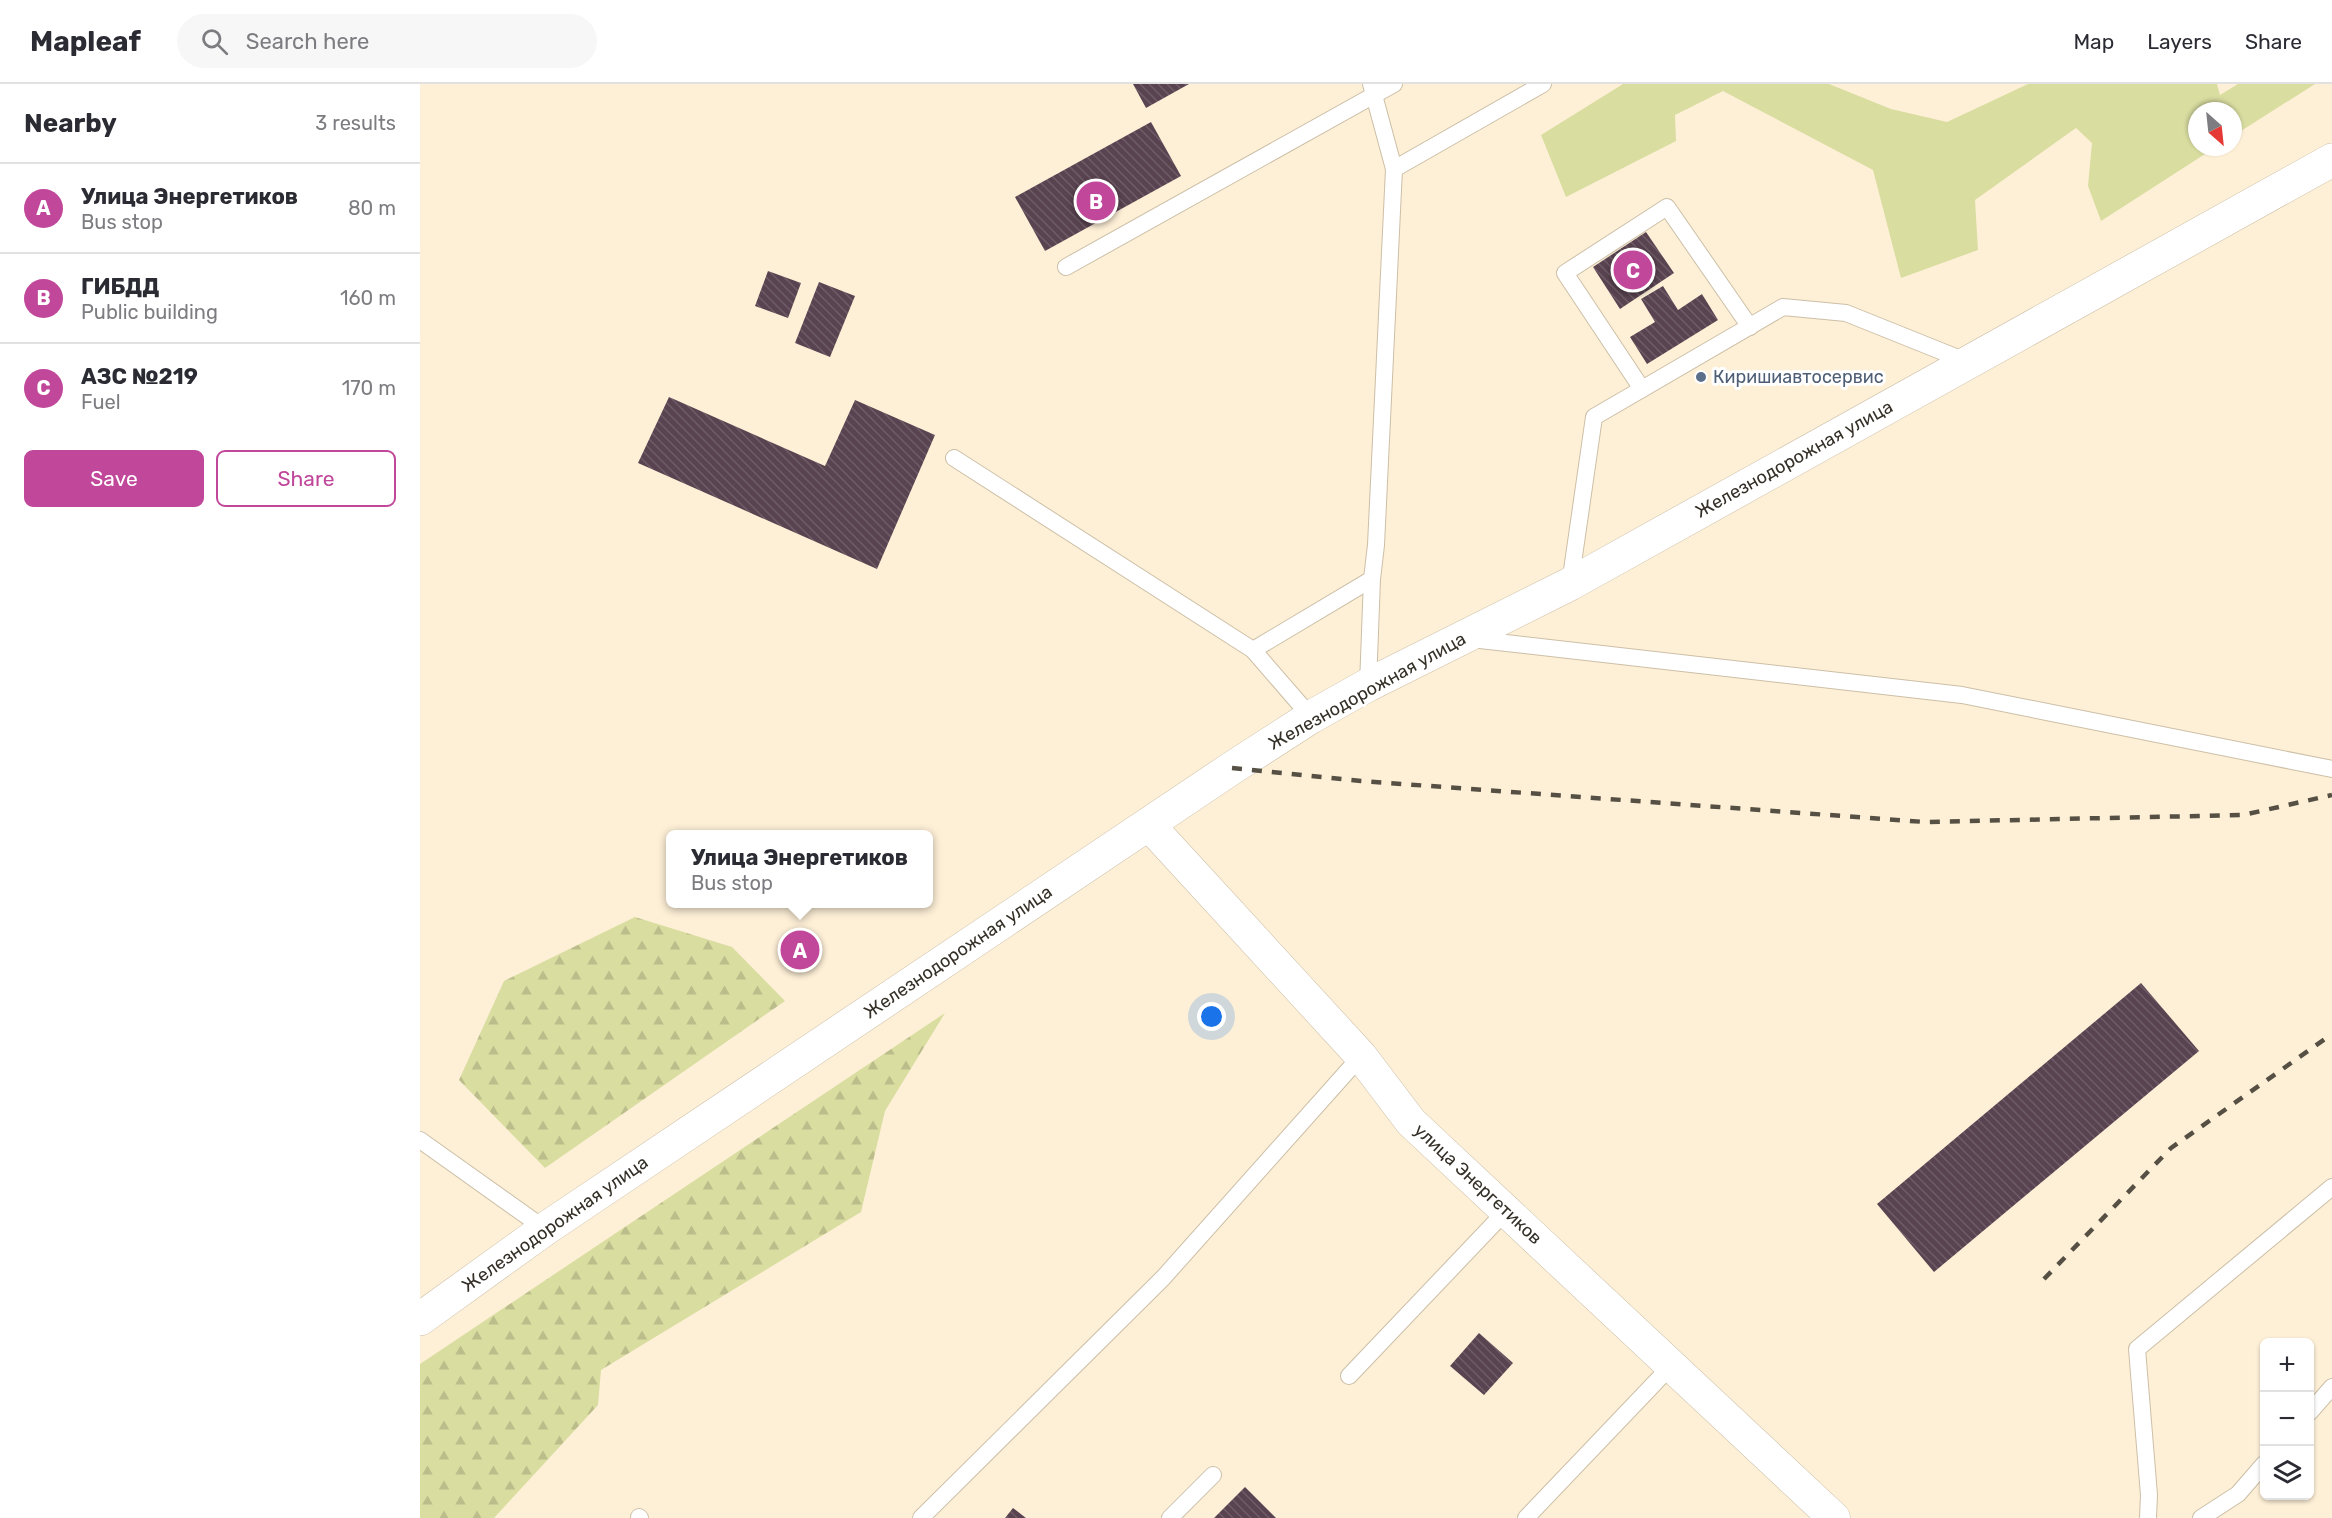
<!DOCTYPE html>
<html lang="en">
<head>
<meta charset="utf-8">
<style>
  :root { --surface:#fff; --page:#f7f7f7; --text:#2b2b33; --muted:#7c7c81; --line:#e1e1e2; --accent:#c0479a }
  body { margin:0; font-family:Rubik,sans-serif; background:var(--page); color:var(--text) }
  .controls { position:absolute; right:18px; bottom:18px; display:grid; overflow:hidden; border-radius:9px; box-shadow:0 2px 4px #0004 }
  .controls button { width:54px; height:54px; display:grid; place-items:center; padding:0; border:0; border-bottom:2px solid var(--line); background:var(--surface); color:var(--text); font:30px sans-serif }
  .compass { position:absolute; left:1768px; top:18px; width:54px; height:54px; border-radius:50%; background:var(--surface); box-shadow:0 2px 4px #0004; rotate:153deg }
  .you { position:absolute; left:792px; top:933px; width:21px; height:21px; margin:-15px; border:4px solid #fff; border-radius:50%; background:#1a73e8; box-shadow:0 0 0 9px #1a73e833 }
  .badge { display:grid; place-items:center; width:39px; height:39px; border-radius:50%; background:var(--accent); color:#fff; font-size:20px; font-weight:700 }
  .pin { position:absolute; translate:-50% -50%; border:3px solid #fff; box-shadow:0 2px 6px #0006 }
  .popup { position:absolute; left:246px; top:746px; width:267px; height:78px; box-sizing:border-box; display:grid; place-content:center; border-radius:9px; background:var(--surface); filter:drop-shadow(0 2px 4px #0005); font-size:20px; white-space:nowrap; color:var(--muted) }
  .popup b { font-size:22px; color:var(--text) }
  .popup::after { content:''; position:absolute; left:50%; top:100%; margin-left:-12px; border:12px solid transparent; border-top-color:var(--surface) }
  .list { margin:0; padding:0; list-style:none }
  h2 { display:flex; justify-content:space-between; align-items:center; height:78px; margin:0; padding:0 24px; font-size:26px }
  h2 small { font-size:20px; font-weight:400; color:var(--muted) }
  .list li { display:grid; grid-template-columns:39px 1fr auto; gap:18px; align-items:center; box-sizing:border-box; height:90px; padding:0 24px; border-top:2px solid var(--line) }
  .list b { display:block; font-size:22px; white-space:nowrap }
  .list p { margin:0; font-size:20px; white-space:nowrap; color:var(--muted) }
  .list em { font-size:20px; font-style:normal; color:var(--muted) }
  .actions { display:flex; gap:12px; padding:18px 24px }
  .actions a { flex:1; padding:14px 0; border:2px solid var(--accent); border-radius:9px; text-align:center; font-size:21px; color:var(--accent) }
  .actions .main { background:var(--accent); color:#fff }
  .icon { flex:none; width:33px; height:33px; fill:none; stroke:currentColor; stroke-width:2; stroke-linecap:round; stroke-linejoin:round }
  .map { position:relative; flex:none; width:1912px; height:1434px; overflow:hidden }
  header { display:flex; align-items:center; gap:36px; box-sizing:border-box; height:84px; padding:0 30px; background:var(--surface); border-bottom:2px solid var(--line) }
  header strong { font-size:28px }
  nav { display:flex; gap:33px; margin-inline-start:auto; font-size:21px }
  .search { width:420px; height:54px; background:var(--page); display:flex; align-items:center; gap:15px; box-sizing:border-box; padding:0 21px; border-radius:33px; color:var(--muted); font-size:22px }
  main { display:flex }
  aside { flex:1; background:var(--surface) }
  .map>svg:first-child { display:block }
  .grass { fill:#d9dda0 }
  .forest { fill:url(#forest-firs) }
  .building { fill:url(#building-back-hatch) }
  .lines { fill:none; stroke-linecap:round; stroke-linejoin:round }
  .service-casing { stroke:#ccbfa7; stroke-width:18 }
  .minor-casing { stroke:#ccbfa7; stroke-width:33 }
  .tertiary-casing { stroke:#ccbfa7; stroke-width:34 }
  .service { stroke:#fff; stroke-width:16 }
  .minor { stroke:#fff; stroke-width:32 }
  .tertiary { stroke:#fff; stroke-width:33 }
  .rail { stroke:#565044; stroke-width:4.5; stroke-dasharray:10 10; stroke-linecap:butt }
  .service-dot { fill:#5c6f8a; stroke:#fff; stroke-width:2 }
  .labels { text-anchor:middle; stroke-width:6; stroke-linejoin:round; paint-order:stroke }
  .service-label { font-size:18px; fill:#4e5e75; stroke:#fff; text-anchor:start }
  .street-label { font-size:18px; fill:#353027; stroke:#fff }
</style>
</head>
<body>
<header>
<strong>Mapleaf</strong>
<div class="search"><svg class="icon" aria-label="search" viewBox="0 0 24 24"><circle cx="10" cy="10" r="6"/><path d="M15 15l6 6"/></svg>Search here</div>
<nav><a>Map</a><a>Layers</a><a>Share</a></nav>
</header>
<main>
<aside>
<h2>Nearby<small>3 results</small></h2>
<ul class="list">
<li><span class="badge">A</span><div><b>Улица Энергетиков</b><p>Bus stop</p></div><em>80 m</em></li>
<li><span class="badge">B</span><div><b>ГИБДД</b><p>Public building</p></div><em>160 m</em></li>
<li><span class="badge">C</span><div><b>АЗС №219</b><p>Fuel</p></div><em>170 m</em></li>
</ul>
<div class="actions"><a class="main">Save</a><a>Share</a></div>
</aside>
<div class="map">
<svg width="1912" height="1434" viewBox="0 0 1912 1434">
  <defs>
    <pattern id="forest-firs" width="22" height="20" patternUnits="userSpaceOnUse" patternTransform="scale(1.5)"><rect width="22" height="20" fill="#d9dda0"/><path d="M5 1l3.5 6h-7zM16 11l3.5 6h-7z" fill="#bbbe8a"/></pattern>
    <pattern id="building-back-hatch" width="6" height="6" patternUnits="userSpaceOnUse" patternTransform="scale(1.5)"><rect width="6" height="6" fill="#594350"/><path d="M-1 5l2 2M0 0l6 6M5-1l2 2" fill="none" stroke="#6e5c66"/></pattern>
  </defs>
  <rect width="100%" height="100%" fill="#fef0d7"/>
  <path class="grass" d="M1203,0h206l62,25 56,13 81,-38h189l3,11 18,-11h77l-82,52v-25h-36v36h19l-115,74 -13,-35 4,-43 -16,-15 -101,72 3,50 -77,28 -28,-108 -150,-79 -48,24 1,26 -110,56 -25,-62z"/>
  <g class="forest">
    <path d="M215,833l97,30 53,54 -240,167 -86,-88 45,-99z"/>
    <path d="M525,929l-60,98 -24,101 -260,158 -3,35 -104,113h-74v-154z"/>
  </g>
  <g class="building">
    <path d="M713,0h56l-43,24z"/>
    <path d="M731,38l30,54 -136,75 -30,-54z"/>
    <path d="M1226,148l28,41 -54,36 -27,-42z"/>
    <path d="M348,187l33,12 -13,35 -33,-12z"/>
    <path d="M399,198l36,14 -25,61 -35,-14z"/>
    <path d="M1243,202l15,24 24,-16 16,26 -71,44 -17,-27 25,-15 -14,-23z"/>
    <path d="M249,313l156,69 30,-66 80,35 -58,134 -239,-106z"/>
    <path d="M1721,899l58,68 -265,221 -57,-68z"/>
    <path d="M1059,1249l34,30 -29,32 -34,-29z"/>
    <path d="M825,1403l31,31h-62z"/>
    <path d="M593,1424l13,10h-21z"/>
  </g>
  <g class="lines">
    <defs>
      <g id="service">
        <path d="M974,85l149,-85"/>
        <path d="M646,183l328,-183"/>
        <path d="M1222,305l-77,-116 102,-66 83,120"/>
        <path d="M534,374l299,192 58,67"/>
        <path d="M1150,500l24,-167 189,-110 63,6 122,49"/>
        <path d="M1051,555l491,56 370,74"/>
        <path d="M833,566l119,-71"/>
        <path d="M948,601l4,-106 4,-34 18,-376 -23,-85"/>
        <path d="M0,1056l125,89"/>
        <path d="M929,1292l157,-165"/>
        <path d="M1890,1328l22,-25"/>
        <path d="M219,1433l1,1"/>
        <path d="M501,1434l242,-240 198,-222"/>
        <path d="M750,1434l43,-43"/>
        <path d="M1106,1434l145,-152"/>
        <path d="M1728,1434l1,-23 -12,-146 195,-162"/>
        <path d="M1781,1434l37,-24 26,-30"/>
      </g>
      <path id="minor" d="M729,741l212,231 50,66 423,396"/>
      <path id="tertiary" d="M0,1235l125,-90 687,-461 79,-51 57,-32 202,-101 762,-424"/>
    </defs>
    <use href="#service" class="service-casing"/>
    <use href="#minor" class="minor-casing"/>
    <use href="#tertiary" class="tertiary-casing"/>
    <use href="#service" class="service"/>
    <use href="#minor" class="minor"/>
    <use href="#tertiary" class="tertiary"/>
    <g class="rail">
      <path d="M812,684l129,13 564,41 318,-7 89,-20"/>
      <path d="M1624,1195l127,-131 161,-114"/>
    </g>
  </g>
  <circle class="service-dot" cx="1281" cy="293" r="6"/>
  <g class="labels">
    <g class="service-label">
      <text x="1293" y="299">Киришиавтосервис</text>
    </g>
    <g class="street-label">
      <text transform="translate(1374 375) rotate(-29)" y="6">Железнодорожная улица</text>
      <text transform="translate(947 607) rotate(-29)" y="6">Железнодорожная улица</text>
      <text transform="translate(538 868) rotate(-34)" y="6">Железнодорожная улица</text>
      <text transform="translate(1058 1100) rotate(43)" y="6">улица Энергетиков</text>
      <text transform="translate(135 1140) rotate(-35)" y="6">Железнодорожная улица</text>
    </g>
  </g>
</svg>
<div class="controls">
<button>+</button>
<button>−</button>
<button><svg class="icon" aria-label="layers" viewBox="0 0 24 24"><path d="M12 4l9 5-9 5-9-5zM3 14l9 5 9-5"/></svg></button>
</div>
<svg class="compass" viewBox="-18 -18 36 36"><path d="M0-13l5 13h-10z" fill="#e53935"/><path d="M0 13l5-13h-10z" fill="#7c7c81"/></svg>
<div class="you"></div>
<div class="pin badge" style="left:380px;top:866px">A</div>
<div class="popup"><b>Улица Энергетиков</b>Bus stop</div>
<div class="pin badge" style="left:676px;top:117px">B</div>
<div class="pin badge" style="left:1213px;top:186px">C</div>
</div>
</main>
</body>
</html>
